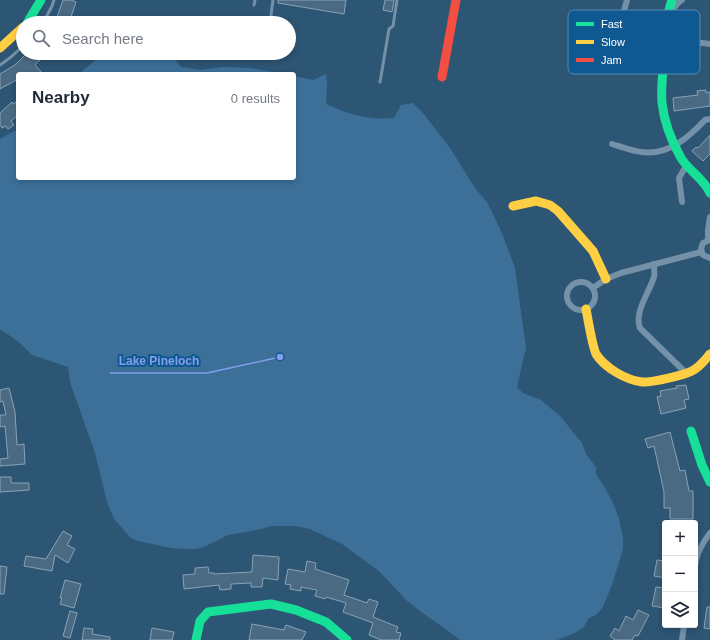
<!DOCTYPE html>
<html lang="en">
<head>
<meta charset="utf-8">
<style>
  :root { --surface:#fff; --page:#f2f2f3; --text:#1f2937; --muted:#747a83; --line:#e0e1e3 }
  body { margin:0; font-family:Arial,sans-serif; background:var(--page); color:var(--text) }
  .controls { position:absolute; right:12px; bottom:12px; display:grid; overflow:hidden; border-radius:4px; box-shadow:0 2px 6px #0003 }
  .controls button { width:36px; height:36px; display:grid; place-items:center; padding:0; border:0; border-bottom:1px solid var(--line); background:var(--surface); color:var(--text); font:20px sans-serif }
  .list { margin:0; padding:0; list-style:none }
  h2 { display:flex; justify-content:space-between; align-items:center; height:52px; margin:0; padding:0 16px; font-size:17px }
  h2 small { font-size:13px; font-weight:400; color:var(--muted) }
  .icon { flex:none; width:22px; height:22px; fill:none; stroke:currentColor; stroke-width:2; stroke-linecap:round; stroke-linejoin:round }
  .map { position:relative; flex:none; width:710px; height:640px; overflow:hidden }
  .search { position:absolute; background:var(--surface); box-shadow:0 2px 6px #0003; left:16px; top:16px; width:280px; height:44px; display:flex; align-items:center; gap:10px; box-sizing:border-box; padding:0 14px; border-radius:22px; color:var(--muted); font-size:15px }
  .panel { position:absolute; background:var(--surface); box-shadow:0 2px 6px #0003; left:16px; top:72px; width:280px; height:108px; border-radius:4px }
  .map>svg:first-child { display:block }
  .water { fill:#3c7099 }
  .building { fill:#4a6a83; stroke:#89a3b5 }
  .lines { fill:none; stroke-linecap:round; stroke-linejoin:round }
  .lane { stroke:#7491a7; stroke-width:3 }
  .street { stroke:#7491a7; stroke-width:6 }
  .fast { stroke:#16e098; stroke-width:9 }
  .slow { stroke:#ffcf43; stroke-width:9 }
  .jam { stroke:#f24e42; stroke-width:9 }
  .key { fill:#0f5992; stroke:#578bb3; stroke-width:1 }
  .key-label { font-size:11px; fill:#fff }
  .leader { fill:none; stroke:#839eea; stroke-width:1.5 }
  .callout-dot { fill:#839eea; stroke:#0f5992; stroke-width:1.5 }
  .callout-label { font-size:12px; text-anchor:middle; font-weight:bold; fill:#839eea; stroke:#0f5992; stroke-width:4; stroke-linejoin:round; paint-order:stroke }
</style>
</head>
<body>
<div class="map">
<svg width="710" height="640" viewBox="0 0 710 640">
  <rect width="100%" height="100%" fill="#2d5574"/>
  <g class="water">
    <path d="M106,53h64l11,14 20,3 21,-3 29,1 32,6h-204l13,-11z"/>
    <path d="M326,74l1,9 -1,21c26,11 39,16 68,14l7,-13 12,-2 10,10 27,35 25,40 12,14 15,31 13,35 11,80 -9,39 6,6 18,7 20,17 21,26 4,11 10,13v7l9,14 8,15 6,15 4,21v10l-11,36 -9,22 -6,7 -9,5 -4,8 -9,6 -18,7h-97l-20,-15 -19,-13 -15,-12 -26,-28 -38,-28 -32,-15 -14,-3h-24l-15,4 -29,5 -22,11 -9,3h-12l-14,-1 -33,-7 -7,-3 -17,-19 -7,-17 -12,-49 -25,-71 -2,-15 -36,-12 -12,-12 -20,-14v-190l18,-10v49h276v-102l19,4z"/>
  </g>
  <g class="building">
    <path d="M63,0h8l5,2 -7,21h-14z"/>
    <path d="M278,0h68l-2,14 -66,-11z"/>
    <path d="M385,0h9l-2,12 -9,-2z"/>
    <path d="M27,53h20l-12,12 8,9h-25v5l-18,10v-15l15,-9z"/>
    <path d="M706,90v3l4,-1v14l-36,5 -1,-13 25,-3 -1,-4z"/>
    <path d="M18,101v14l-7,6 3,4 -6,4 -2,-3 -4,2 -2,-4v-11l12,-11 1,2z"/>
    <path d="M710,135v19l-7,7 -11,-10 4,-4 2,1z"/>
    <path d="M686,385l3,14 -5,1 2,8 -25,6 -4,-17 4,-1 -1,-5 17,-3 -1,-2z"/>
    <path d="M9,388l6,24 2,33 7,-1 1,20 -25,2v-7l8,-1 -3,-32 -5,1v-12h6l-3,-14 -3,1v-12z"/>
    <path d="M670,432l10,39 5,-1 4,21h4v28h-23v-11h-6v-16l-10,-46 -6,2 -3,-9z"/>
    <path d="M0,477h11v6h18v7l-29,2z"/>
    <path d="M63,531l9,5 -5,9 8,4 -7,14 -13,-8 -3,16 -28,-5 2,-10 20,3z"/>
    <path d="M253,555l26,2 -1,23 -15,-2 -1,9h-11v-4l-20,1v5l-11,1 -1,-5 -35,4 -1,-14 12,-1v-6l13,-1 1,6h5v1l38,-2z"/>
    <path d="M657,560l8,1v17l-11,-2z"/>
    <path d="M307,561l9,2 -1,6 34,11 -5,15 23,8 2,-4 9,3 -5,15 25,10 -2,5 5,1 -2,7h-18l-12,-5 4,-12 -30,-11 3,-9 -20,-6 -1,2 -10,-3 2,-6 -16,-3v4l-11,-2 1,-4 -6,-1 3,-15 17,3z"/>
    <path d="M0,566l7,1 -3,27h-4z"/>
    <path d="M65,580l16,4 -7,24 -14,-4 2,-6h-2z"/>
    <path d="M656,587l9,1v20l-13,-2z"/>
    <path d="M707,607h3v22l-6,-1z"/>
    <path d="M638,610l11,5 -11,21 -3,-1 -3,5h-17l-5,-4 5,-8 4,3 7,-15 7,4z"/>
    <path d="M70,611l7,2 -7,25 -7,-2z"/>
    <path d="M252,624l32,6 2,-5 20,7 -4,8h-53z"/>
    <path d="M84,628l9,1 -1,5 18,3v3h-28z"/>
    <path d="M152,628l22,4 -2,8h-22z"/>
  </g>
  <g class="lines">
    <g class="lane">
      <path d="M254,5l1,-5"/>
      <path d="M43,23l9,-17 2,-6"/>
      <path d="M270,23l3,-23"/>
      <path d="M0,65l11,-8 12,-11"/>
      <path d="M380,82l9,-53 4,-3 4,-26"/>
    </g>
    <g class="street">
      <path d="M670,14l7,-10 5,-4"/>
      <path d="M619,29l45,9 46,6"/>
      <path d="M611,71l8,-42 8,-29"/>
      <path d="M612,144c10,3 20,7 30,8 26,4 47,-15 63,-32l5,-1"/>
      <path d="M682,202l-3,-24 7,-12"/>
      <path d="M708,240v-10l2,-13"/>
      <path d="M710,240l-7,3 -2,6 2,6 7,3"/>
      <path d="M654,264c0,5 1,9 0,13 -5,16 -20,35 -14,51l46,45"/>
      <circle cx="581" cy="296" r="14"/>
      <path d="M593,288l13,-9 15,-6 80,-21"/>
      <path d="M695,565c2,-13 7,-22 15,-32"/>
      <path d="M682,640l2,-15"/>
    </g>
    <g class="fast">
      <path d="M672,0c-8,23 -8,46 -9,69 -1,12 -2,23 -1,34 2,18 10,39 19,55 8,13 23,21 29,35"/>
      <path d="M27,23l14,-23"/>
      <path d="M691,431l11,34 8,17"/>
      <path d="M196,640l4,-19 8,-9 63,-8 25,6 30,12 21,18"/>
    </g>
    <g class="slow">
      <path d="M0,48l23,-21"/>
      <path d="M513,206l23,-5 14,4 8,6 35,40 13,28"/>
      <path d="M586,309c2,10 6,36 10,45 9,14 30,26 46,28 9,1 42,-7 50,-11 8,-4 13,-11 18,-17"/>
    </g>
    <path class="jam" d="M442,77l14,-77"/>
  </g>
  <rect x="568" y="10" width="132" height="64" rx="6" class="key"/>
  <rect x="576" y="22" width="18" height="4" fill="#16e098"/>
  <rect x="576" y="40" width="18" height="4" fill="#ffcf43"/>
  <rect x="576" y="58" width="18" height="4" fill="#f24e42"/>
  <g class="key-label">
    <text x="601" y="28">Fast</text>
    <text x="601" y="46">Slow</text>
    <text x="601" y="64">Jam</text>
  </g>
  <path class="leader" d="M280 357L207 373H110"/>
  <circle class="callout-dot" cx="280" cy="357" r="4"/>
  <g class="callout-label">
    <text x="159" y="365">Lake Pineloch</text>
  </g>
</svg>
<div class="controls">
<button>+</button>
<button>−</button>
<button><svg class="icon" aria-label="layers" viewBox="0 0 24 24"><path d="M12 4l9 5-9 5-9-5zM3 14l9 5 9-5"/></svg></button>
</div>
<div class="search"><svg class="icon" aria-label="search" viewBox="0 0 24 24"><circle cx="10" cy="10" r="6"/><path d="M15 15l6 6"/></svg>Search here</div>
<section class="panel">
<h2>Nearby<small>0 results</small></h2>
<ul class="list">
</ul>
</section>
</div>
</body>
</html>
